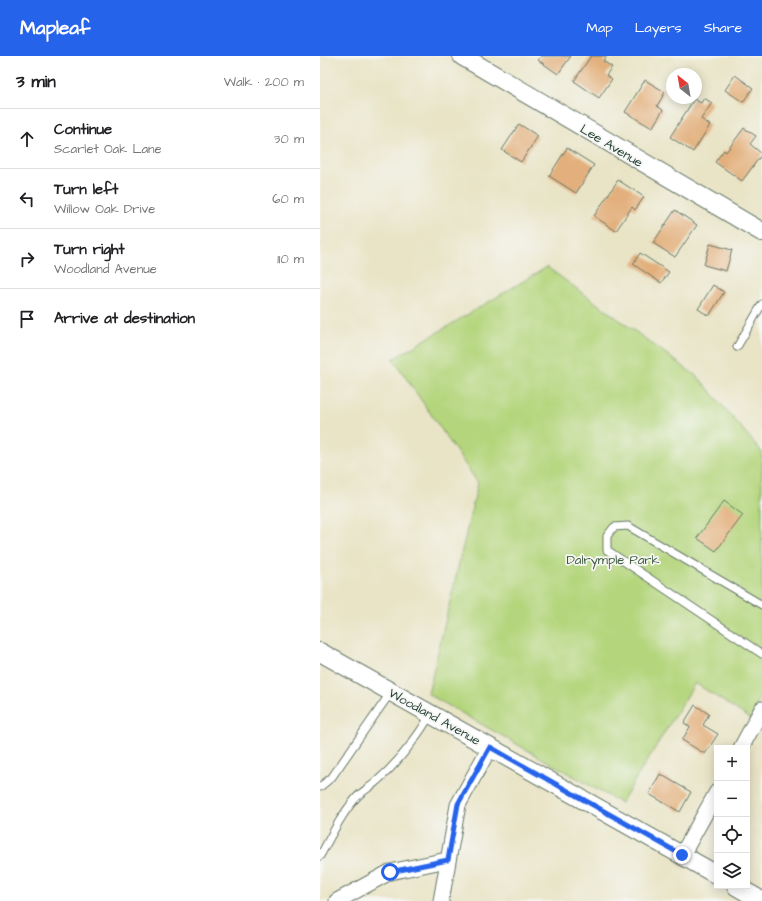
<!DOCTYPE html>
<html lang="en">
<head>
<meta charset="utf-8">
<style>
  :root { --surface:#fff; --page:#f6f6f6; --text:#202124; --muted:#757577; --line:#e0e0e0; --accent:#2563eb }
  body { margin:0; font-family:"Architects Daughter",sans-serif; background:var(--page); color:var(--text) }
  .controls { position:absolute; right:12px; bottom:12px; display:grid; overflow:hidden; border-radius:0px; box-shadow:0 2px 10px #0003 }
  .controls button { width:36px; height:36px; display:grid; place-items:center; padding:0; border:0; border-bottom:1px solid var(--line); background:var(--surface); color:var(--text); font:20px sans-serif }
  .compass { position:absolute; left:346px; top:12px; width:36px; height:36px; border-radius:50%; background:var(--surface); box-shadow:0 2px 10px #0003; rotate:329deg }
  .stop { position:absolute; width:12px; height:12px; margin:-9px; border:3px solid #2563eb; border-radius:50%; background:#fff }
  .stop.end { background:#2563eb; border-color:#fff; box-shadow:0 1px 4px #0008 }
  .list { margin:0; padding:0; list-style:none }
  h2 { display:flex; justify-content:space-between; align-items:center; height:52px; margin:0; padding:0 16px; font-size:17px }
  h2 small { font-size:13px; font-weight:400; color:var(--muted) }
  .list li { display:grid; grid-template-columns:26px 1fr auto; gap:12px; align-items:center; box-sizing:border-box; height:60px; padding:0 16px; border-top:1px solid var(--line) }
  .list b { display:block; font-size:15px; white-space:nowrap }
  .list p { margin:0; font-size:13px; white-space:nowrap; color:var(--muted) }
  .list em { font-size:13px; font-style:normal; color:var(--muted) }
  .icon { flex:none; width:22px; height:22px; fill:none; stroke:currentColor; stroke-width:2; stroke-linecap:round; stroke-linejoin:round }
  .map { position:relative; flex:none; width:442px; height:845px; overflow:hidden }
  header { display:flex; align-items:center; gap:24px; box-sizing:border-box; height:56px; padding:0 20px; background:var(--accent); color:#fff }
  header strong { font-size:19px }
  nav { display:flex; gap:22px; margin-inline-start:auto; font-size:14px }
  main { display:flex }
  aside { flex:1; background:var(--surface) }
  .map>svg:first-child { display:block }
  .green { fill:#b4d57c; stroke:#6a8958 }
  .building { fill:#e3b07d }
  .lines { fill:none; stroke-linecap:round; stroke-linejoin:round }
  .service-casing { stroke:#667767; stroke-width:9 }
  .minor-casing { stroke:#667767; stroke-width:17 }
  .tertiary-casing { stroke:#667767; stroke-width:20 }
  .service { stroke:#fff; stroke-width:7 }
  .minor { stroke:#fff; stroke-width:15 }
  .tertiary { stroke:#fff; stroke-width:18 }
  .route { stroke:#2563eb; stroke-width:5 }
  .labels { text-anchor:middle; stroke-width:3.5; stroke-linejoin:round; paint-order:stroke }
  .street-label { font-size:13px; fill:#1f3d34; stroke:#f6f6f2 }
  .park-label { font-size:13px; fill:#3d5b42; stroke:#f6f6f2 }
</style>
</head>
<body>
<header>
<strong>Mapleaf</strong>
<nav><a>Map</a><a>Layers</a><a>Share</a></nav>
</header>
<main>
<aside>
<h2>3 min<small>Walk · 200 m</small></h2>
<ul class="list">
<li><svg class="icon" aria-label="ahead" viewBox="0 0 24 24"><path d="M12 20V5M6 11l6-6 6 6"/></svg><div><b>Continue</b><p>Scarlet Oak Lane</p></div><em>30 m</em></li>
<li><svg class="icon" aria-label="left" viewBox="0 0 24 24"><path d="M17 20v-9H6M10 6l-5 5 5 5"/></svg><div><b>Turn left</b><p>Willow Oak Drive</p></div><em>60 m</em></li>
<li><svg class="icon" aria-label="right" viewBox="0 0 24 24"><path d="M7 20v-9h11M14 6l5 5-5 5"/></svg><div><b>Turn right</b><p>Woodland Avenue</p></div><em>110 m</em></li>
<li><svg class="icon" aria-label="arrive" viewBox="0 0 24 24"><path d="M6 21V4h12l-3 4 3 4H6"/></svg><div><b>Arrive at destination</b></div></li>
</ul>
</aside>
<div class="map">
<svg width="442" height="845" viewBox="0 0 442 845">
  <rect width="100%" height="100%" fill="#f6f6f2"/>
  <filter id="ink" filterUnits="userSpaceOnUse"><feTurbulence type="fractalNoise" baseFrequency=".025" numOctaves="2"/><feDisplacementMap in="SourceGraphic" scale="8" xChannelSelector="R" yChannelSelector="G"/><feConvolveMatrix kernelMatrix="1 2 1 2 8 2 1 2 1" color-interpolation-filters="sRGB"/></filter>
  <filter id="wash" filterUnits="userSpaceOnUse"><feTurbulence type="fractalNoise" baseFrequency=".012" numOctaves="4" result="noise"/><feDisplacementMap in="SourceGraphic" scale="16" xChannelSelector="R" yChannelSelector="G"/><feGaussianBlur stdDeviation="0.9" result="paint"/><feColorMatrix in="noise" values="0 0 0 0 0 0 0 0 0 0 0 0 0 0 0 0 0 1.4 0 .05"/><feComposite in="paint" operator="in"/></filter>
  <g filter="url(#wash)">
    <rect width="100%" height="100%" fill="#e9e4c6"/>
    <path class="green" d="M227,211l152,111 63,74v241l-11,26 -56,-36 -74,120 -193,-109 50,-211 -85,-124z"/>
    <g id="blocks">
      <g class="building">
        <path d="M221,0h30l-13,18 -20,-14z"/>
        <path d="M271,0h16l-4,5 9,6 -6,8 6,4 -13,19 -25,-17z"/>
        <path d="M415,19l18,13 -10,14 -18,-12z"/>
        <path d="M325,24l20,12 -8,14 6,4 -11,18 -27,-16z"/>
        <path d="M384,42l8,5 -11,16 9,6 -17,27 -23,-15 24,-38 7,4z"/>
        <path d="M199,68l19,12 -17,26 -19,-12z"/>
        <path d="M424,72l12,8 -6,8 12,10 -20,27 -27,-19 9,-12 2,2z"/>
        <path d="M247,92l27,17 -18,28 -27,-17z"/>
        <path d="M298,124l26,17 -9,13 -3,-3 -16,24 -22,-15z"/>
        <path d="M355,154l22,15 -22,32 -22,-14z"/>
        <path d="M390,188l22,6 -6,21 -22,-6z"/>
        <path d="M320,197l29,19 -8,11 -28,-19z"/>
        <path d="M393,229l11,7 -15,24 -11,-7z"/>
        <path d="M404,445l19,14 -27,36 -19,-13z"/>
        <path d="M375,649l14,9 -6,11 15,9 -13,20 -23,-14 8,-13 -6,-4z"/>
        <path d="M340,718l31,18 -11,20 -31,-18z"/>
      </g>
    </g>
  </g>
  <g filter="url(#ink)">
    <use href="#blocks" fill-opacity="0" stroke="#667767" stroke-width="1"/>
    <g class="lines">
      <defs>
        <g id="service">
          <path d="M417,291l25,-43"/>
          <path d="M442,549l-134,-79 -14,1 -7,9v14l155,104"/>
          <path d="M0,731l12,-10 59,-85"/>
          <path d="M0,800c11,-20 21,-41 36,-58 6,-7 15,-11 21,-17 22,-19 39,-42 54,-67"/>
        </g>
        <g id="minor">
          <path d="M421,692l21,-39"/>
          <path d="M362,799l35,-63"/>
          <path d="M17,845l53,-29 57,-12"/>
          <path d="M121,845l17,-96 32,-58"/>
        </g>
        <g id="tertiary">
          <path d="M142,0l300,176"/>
          <path d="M0,596l397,223"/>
          <path d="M416,830l26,15"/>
        </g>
      </defs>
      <use href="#service" class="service-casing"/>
      <use href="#minor" class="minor-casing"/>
      <use href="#tertiary" class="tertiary-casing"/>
      <use href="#service" class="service"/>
      <use href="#minor" class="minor"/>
      <use href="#tertiary" class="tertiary"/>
    </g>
  </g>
  <g class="lines" filter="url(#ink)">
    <path class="route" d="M70,816l58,-12 10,-56 32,-57 192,108"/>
  </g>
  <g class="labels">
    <g class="street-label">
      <text transform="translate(292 89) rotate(31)" y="5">Lee Avenue</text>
      <text transform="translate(115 660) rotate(29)" y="5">Woodland Avenue</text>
    </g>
    <g class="park-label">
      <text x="293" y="508">Dalrymple Park</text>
    </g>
  </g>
</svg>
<div class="controls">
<button>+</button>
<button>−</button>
<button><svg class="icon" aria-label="locate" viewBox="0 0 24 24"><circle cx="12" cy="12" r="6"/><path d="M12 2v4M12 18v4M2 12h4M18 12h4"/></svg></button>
<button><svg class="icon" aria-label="layers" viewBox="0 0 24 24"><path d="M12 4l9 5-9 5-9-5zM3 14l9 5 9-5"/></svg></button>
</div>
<svg class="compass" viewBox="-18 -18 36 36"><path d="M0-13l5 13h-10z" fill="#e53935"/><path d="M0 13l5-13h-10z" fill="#757577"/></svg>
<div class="stop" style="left:70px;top:816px"></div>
<div class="stop end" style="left:362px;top:799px"></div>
</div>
</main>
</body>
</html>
